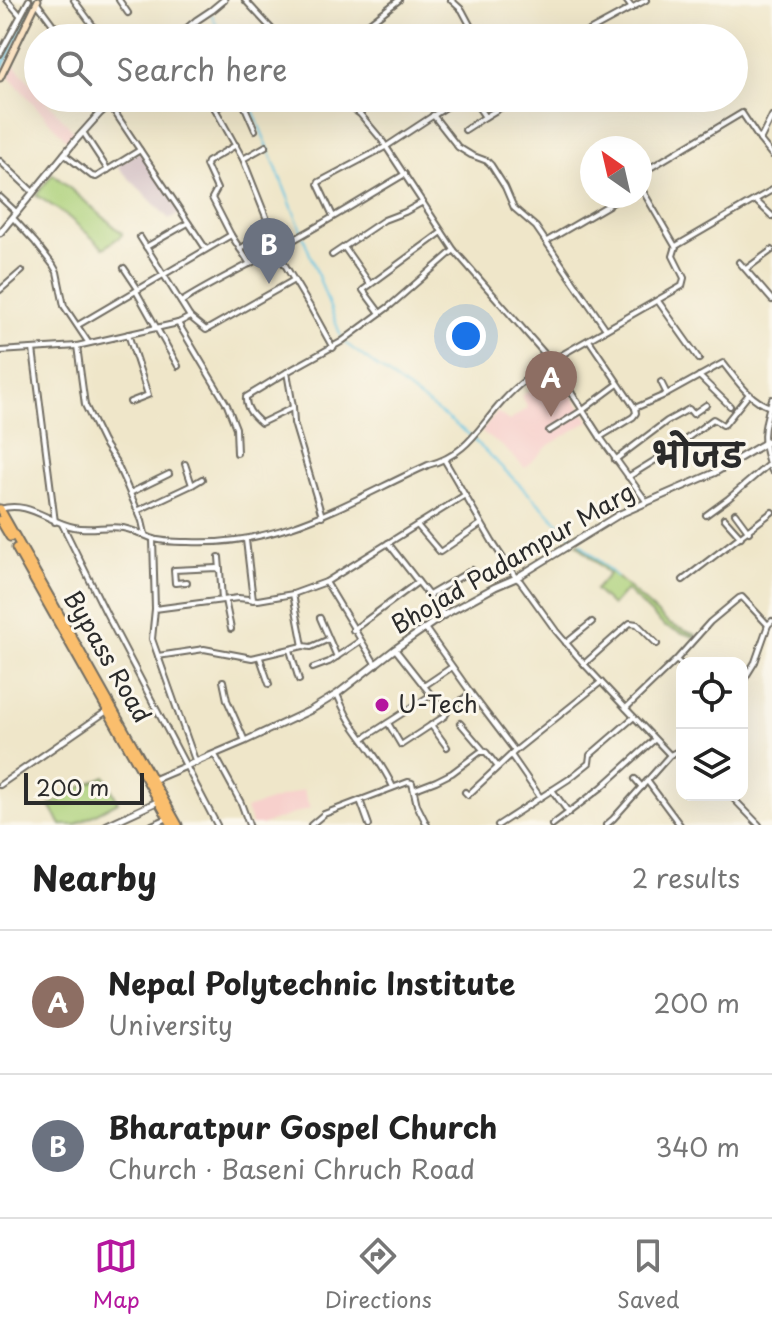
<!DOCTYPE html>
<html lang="en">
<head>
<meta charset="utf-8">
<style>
  :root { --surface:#fff; --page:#f2f2f2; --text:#222; --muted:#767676; --line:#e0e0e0; --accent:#b5179e }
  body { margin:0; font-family:"Playpen Sans","Playpen Sans Deva",sans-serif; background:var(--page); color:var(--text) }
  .controls { position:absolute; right:24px; bottom:24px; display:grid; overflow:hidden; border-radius:16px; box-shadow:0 8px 32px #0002 }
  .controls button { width:72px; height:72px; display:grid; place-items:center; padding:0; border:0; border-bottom:2px solid var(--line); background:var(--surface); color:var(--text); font:40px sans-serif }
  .compass { position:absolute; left:580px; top:136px; width:72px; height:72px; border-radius:50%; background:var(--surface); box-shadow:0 8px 32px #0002; rotate:326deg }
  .scale { position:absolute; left:24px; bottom:20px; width:120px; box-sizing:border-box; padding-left:8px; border:4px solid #2b2b2b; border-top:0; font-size:22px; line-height:28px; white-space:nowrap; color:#2b2b2b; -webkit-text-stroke:6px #fbf7ec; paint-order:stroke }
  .you { position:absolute; left:466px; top:336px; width:28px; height:28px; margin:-20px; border:6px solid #fff; border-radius:50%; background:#1a73e8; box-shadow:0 0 0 12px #1a73e833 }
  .badge { display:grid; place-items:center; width:52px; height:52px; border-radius:50%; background:var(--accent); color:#fff; font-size:26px; font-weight:700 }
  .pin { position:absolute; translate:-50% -66px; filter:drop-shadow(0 2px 4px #0008) }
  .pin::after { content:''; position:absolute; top:42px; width:28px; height:24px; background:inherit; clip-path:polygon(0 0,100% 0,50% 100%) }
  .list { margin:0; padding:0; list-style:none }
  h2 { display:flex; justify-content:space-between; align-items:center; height:104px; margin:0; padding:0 32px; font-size:34px }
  h2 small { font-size:26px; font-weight:400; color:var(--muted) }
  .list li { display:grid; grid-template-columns:52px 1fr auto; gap:24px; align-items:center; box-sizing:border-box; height:144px; padding:0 32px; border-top:2px solid var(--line) }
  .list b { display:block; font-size:30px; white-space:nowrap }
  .list p { margin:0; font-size:26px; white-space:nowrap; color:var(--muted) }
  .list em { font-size:26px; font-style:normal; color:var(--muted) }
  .icon { flex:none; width:44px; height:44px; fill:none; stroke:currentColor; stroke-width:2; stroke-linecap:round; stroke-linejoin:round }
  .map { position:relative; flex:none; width:772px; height:825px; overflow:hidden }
  .search { position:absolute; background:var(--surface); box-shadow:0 8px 32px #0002; left:24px; right:24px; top:24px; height:88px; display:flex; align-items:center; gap:20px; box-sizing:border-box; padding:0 28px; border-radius:44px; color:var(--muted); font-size:30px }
  .sheet { height:392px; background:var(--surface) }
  nav { display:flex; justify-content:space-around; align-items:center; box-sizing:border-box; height:112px; border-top:2px solid var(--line); background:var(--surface); font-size:22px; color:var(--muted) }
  nav a { display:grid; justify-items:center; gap:4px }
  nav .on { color:var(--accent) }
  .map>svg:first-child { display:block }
  .built { fill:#f7d0cc }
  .industrial { fill:#d2bec3 }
  .green { fill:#aed17b; stroke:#6c7e53; stroke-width:2 }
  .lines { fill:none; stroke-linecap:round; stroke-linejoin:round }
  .stream { stroke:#66c5e4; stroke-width:2 }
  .canal { stroke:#66c5e4; stroke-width:4 }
  .minor-casing { stroke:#706c62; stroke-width:8 }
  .tertiary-casing { stroke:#706c62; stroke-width:9 }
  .secondary-casing { stroke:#706c62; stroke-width:9 }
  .trunk-casing { stroke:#706c62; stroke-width:11 }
  .minor { stroke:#fff; stroke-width:4 }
  .tertiary { stroke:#fff; stroke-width:5 }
  .secondary { stroke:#fde5c5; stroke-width:5 }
  .trunk { stroke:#fabe6d; stroke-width:7 }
  .poi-dot { fill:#b5179e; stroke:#fbf7ec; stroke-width:3 }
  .labels { text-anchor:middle; stroke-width:6; stroke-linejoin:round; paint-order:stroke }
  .street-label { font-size:24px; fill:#2b2b2b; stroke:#fbf7ec }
  .poi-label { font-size:24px; fill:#2b2b2b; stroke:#fbf7ec; text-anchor:start }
  .district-label { font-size:32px; font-weight:bold; fill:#2b2b2b; stroke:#fbf7ec }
</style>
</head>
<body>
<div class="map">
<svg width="772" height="825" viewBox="0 0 772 825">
  <rect width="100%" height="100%" fill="#fbf7ec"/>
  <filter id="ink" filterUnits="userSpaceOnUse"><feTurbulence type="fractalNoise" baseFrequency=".0125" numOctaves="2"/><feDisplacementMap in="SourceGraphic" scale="16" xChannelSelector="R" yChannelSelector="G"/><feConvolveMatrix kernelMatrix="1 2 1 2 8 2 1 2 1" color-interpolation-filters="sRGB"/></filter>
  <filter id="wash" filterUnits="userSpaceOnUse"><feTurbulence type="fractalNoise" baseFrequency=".006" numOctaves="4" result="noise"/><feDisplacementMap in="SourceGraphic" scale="32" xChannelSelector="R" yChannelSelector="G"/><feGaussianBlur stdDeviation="1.8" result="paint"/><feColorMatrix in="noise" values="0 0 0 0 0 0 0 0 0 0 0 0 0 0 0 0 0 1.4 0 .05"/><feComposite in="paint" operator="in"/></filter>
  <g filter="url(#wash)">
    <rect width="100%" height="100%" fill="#efe6c9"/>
    <g class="built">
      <path d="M10,61l28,30v7h6l31,35 -7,9 -63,-70z"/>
      <path d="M558,373l31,48 -40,24 -24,23 -23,-22 -21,-14 16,-20 12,9 19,-13 -7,-12z"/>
      <path d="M303,790l7,18 -48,17h-10l-6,-16z"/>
    </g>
    <path class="industrial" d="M139,151l43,62 -13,6 -52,-53z"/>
    <g class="green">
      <path d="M53,174l69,59v2l-18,13 -38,-33 -30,-20z"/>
      <path d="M579,543l90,81 27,11 -2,2 -29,-10 -39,-37 -14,16 -17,-16 14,-16 -32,-30z"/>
      <path d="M105,776l13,26 -43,23h-14l-11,-19 25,-16z"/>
    </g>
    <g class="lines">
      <g class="stream">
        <path d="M212,15l10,23"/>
        <path d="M248,98l54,134"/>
        <path d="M303,236l39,103"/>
        <path d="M345,343l126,93"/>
        <path d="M474,440l101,99"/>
        <path d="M581,544l36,33"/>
      </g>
      <path class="canal" d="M0,71l35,-71"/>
    </g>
  </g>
  <g filter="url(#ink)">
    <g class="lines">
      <defs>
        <g id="minor">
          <path d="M7,0l13,15"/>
          <path d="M74,0l28,38"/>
          <path d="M119,0l9,13"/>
          <path d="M245,0l35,38"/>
          <path d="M451,0l11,10 15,28"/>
          <path d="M626,0l6,8"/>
          <path d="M37,3l26,35"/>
          <path d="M350,38l49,-38"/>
          <path d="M576,38l70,-38"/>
          <path d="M0,54l29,-54"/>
          <path d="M209,98l34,61 27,68 -1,3 -29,19"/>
          <path d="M241,98l14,32"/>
          <path d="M472,98l13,19 30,-18"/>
          <path d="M110,105l96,144"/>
          <path d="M215,109l21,-11"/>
          <path d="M433,115l25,32 13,8 16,6 4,4 14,22 9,21 22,19 70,102"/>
          <path d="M772,116l-12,24 12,15"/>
          <path d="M465,130l20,-13"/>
          <path d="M83,132l25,38"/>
          <path d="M236,145l-29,17 -1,3 11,24 -5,9 19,37 19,29"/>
          <path d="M64,154l28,22 4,1 44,-27"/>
          <path d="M243,159l23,-13"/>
          <path d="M0,161l33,31"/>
          <path d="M640,186l35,60"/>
          <path d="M641,186l-1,-12 102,-61 18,27"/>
          <path d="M0,197l17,16"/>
          <path d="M755,200l17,16"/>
          <path d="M333,216l-15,-32 1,-2 68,-36 73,-48"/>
          <path d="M13,218l22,24 18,23 4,7 7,34 24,36"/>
          <path d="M140,237l50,80 16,13 88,-50"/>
          <path d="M547,241l77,-45"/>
          <path d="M146,247l42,-24"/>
          <path d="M344,247l26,37"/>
          <path d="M276,250l36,60 21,38"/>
          <path d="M332,255l52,-35 21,-8 18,-10"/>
          <path d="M739,262l33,38"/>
          <path d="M124,268l14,21"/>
          <path d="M746,269l26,-19"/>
          <path d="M0,290l22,-19"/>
          <path d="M136,291l42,75"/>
          <path d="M658,301l41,58"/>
          <path d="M181,302c23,-15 46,-26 70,-39 53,-27 103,-59 154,-89"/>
          <path d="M380,313l-17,-23 79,-58"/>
          <path d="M178,323l49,82 9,23 1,25"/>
          <path d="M78,325l153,-90"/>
          <path d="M128,334l20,61 -18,7"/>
          <path d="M589,340l46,68"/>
          <path d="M77,346l8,59 18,37 13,20 10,22 16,37 3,13"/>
          <path d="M33,349l22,173"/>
          <path d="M0,351l77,-5 101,-23 12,-6"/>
          <path d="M287,372l-41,25c-1,11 7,19 15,26l31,-15"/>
          <path d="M699,376l31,30"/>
          <path d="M661,382l6,12"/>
          <path d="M772,399c-9,29 -12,44 0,72"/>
          <path d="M635,408l32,-14 56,-31c13,16 26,37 47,44"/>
          <path d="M549,431l34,-21 35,-26"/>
          <path d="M600,437l33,-20 3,-4 -1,-5"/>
          <path d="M615,460l52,-39 22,-12 4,5 13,-9"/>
          <path d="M445,461l48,82 23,35 4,3 36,50 28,33 86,91"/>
          <path d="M628,477l42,-26 43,-32 10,6 2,-1 24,-30"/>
          <path d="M192,485l10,-6"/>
          <path d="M130,493l39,-19"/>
          <path d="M646,501l-46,-64 -49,-76 131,-75 2,-8 -11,-22 3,-10 96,-56"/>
          <path d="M0,509c28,-9 48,13 74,18 17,4 33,-2 49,1 10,2 19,6 28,10 10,4 26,4 37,4 92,5 159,-40 240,-77 39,-10 50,-37 75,-64 14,-16 31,-28 48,-40l-97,-111 -73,-111 -21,-25 -22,-16"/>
          <path d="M139,510l53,-25 -7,-21"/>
          <path d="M735,513l14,19"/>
          <path d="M706,515l22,-16 41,-35"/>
          <path d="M322,516l-28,-93 -1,-16 -6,-35 54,-30 50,-37 63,-55"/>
          <path d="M724,518l17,19"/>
          <path d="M62,524l44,89 111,212"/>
          <path d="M417,525l23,27 41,-28"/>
          <path d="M153,539l2,70 -3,30 44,124"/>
          <path d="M246,540l7,60"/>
          <path d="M388,543l56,72"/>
          <path d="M219,557l1,13"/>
          <path d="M683,580l89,-68"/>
          <path d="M187,582l-12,1 -1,-13 43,-2 3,2 2,30"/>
          <path d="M326,582l50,83"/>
          <path d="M429,595l43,-25"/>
          <path d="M225,600l6,29"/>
          <path d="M155,609l83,-11 20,2 35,-6 33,-12 139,-87"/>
          <path d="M320,618l17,39"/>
          <path d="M425,628l46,65 44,58"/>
          <path d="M353,630l65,-48"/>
          <path d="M566,643l26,-21"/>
          <path d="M303,646l8,1 16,-7"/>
          <path d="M395,649l51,65"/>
          <path d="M290,650l9,30"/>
          <path d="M158,656l46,-7 48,9 51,-12 -10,-52"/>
          <path d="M260,658l9,26"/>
          <path d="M676,660l34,-38 29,-24 3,-1 26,28"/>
          <path d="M584,664l46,-41 7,1 20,20"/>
          <path d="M313,668l16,-6 31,-21"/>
          <path d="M223,681l4,19 18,41"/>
          <path d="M742,683l13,-21 13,-37 4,-4"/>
          <path d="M424,686l28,-19"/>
          <path d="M337,694c5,12 10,24 18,34 14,20 28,37 38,59"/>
          <path d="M626,708l50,-48 6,5"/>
          <path d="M388,723l13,22 44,-29 2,-5 24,-18"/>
          <path d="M460,723l24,28"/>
          <path d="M431,725l16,22"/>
          <path d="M364,738l67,-43"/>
          <path d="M215,755l26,48 8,22"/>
          <path d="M511,755l29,42"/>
          <path d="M635,779l7,8"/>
          <path d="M648,782l32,43"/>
          <path d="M0,785l107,-74"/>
          <path d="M415,789l21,-8 16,-8 28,-21h6l12,15 17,-16 86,-69"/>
          <path d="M552,790l17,23"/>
          <path d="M465,792l3,3 30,-28"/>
          <path d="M730,795l29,30"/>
          <path d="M360,800l9,25"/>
          <path d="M152,825l16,-7"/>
          <path d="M311,825l13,-11 84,-32 4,1 5,22 10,20"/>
          <path d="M498,825l71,-46 20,-16 1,-8 44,-38"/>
          <path d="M552,825l50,-38 52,-47"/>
          <path d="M606,825l7,-6 57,-64 12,-6"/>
        </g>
        <g id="tertiary">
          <path d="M176,38l21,-18 15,-10 12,-10"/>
          <path d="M0,233l75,-92 25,-28 18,-15"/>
          <path d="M153,780l92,-39 66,-31 26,-16 58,-45 49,-34 51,-28 21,-9 104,-64 94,-41 58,-34"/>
          <path d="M107,825l52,-24"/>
        </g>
        <path id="secondary" d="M0,78l38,-78"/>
        <g id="trunk">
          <path d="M0,509l178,316"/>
          <path d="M0,520l10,17"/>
          <path d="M16,548l156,277"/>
        </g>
      </defs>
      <use href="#minor" class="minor-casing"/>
      <use href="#tertiary" class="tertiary-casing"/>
      <use href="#secondary" class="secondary-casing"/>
      <use href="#trunk" class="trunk-casing"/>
      <use href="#minor" class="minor"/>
      <use href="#tertiary" class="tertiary"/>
      <use href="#secondary" class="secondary"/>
      <use href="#trunk" class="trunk"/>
    </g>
  </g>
  <circle class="poi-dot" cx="382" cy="705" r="8"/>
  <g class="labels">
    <g class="street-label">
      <text transform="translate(513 559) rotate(-30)" y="8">Bhojad Padampur Marg</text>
      <text transform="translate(107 657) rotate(60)" y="8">Bypass Road</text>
    </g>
    <g class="poi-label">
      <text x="398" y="713">U-Tech</text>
    </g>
    <g class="district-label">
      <text x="698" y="467">भोजड</text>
    </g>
  </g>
</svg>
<div class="controls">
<button><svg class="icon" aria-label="locate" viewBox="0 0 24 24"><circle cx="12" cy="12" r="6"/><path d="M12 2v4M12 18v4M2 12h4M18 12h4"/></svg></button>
<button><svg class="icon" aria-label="layers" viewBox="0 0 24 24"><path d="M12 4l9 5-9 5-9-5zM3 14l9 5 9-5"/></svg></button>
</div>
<svg class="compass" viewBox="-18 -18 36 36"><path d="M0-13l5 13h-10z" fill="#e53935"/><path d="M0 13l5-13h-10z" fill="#767676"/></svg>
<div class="scale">200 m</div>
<div class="you"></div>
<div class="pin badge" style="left:551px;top:417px;background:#8d6e63">A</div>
<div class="pin badge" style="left:269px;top:284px;background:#6b7280">B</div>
<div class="search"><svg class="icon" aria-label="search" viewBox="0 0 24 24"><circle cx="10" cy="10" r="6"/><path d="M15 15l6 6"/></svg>Search here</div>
</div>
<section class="sheet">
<h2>Nearby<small>2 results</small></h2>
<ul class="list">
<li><span class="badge" style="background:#8d6e63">A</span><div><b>Nepal Polytechnic Institute</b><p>University</p></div><em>200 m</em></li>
<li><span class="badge" style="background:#6b7280">B</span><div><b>Bharatpur Gospel Church</b><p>Church · Baseni Chruch Road</p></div><em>340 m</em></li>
</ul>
</section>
<nav>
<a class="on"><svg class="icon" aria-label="map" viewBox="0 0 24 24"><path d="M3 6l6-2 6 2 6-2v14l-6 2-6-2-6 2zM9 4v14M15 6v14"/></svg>Map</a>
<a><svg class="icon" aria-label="directions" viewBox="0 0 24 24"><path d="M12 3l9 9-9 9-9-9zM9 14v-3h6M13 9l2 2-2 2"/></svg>Directions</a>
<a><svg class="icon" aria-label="saved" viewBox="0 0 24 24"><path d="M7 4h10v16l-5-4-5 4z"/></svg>Saved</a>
</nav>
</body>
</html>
